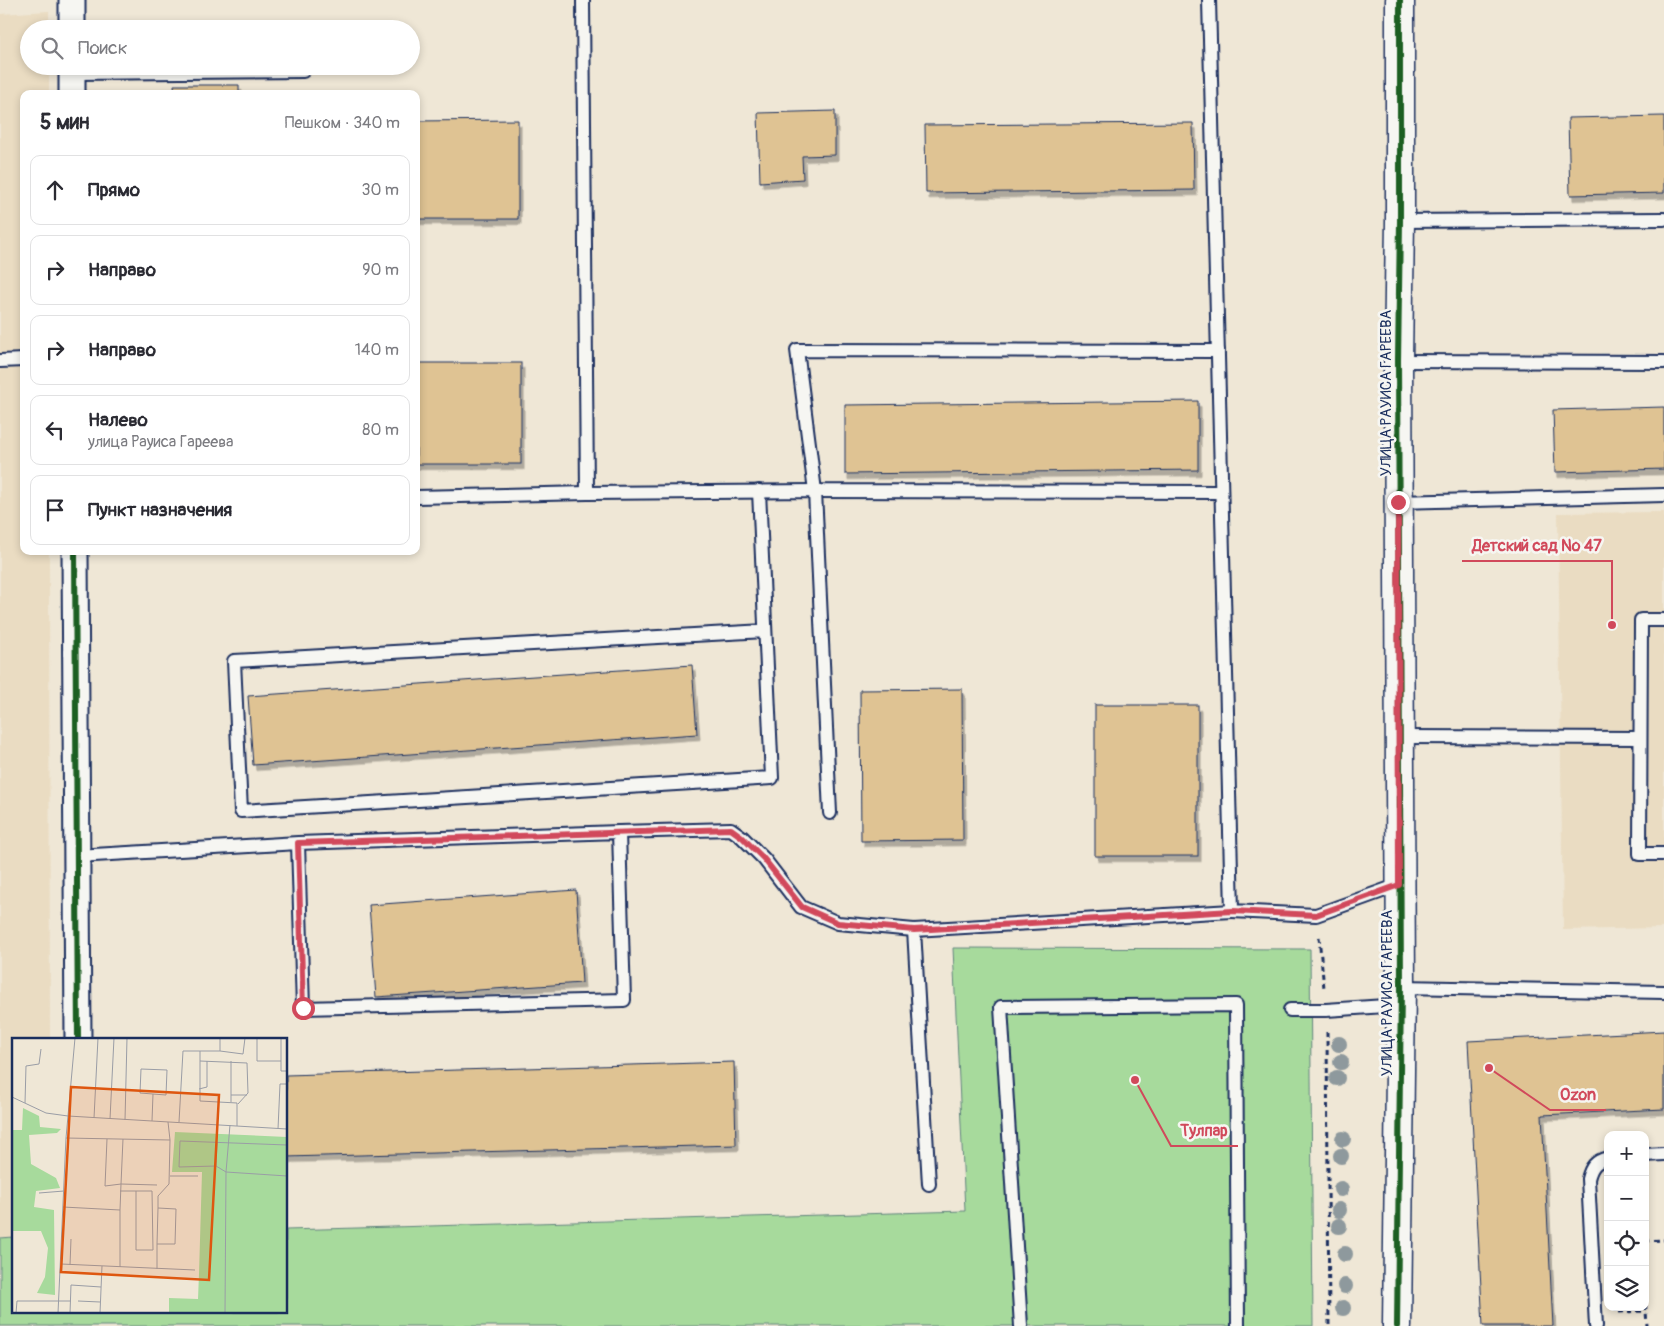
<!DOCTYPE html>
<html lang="ru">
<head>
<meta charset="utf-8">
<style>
  :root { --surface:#fff; --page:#f7f7f7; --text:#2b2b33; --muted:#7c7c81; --line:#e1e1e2 }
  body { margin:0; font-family:Pangolin,sans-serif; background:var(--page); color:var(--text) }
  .controls { position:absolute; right:15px; bottom:15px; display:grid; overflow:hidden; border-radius:10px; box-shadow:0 2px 8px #0003 }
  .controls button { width:45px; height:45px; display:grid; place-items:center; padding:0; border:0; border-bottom:1px solid var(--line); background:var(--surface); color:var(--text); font:25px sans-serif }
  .stop { position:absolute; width:15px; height:15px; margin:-11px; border:4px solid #d1495b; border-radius:50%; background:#fff }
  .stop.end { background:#d1495b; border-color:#fff; box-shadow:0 1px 5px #0008 }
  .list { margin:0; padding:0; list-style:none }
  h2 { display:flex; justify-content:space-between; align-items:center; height:65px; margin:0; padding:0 20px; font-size:21px }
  h2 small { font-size:16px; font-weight:400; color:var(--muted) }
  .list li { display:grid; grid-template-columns:32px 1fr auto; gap:15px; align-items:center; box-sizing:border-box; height:70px; margin:0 10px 10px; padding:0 10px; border:1px solid var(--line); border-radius:10px }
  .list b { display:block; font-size:19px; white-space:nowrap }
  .list p { margin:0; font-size:16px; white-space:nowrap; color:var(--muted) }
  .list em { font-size:16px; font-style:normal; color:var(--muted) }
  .icon { flex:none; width:28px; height:28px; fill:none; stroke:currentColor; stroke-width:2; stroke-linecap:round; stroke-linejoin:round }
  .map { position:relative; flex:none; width:1664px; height:1326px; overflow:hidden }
  .search { position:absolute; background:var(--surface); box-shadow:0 2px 8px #0003; left:20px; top:20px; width:400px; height:55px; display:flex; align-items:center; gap:12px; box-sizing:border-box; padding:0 18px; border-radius:28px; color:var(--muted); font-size:19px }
  .panel { position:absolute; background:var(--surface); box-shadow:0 2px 8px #0003; left:20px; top:90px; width:400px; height:465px; border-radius:10px }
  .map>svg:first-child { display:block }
  .built { fill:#eadcc2 }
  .green { fill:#a7da9c; stroke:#61847d }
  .building { fill:#dfc393; stroke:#1b2f5e; filter:url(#shadow) }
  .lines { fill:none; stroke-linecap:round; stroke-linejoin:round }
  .lane-casing { stroke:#1b2f5e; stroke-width:16 }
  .street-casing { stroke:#1b2f5e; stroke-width:29 }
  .secondary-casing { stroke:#1b2f5e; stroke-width:31 }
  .path { stroke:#1b2f5e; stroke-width:3; stroke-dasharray:5 4; stroke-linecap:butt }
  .lane { stroke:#f6f6f2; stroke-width:12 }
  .street { stroke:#f6f6f2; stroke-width:25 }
  .secondary { stroke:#f6f6f2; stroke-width:28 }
  .cycleway-casing { stroke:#f6f6f2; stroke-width:9 }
  .cycleway { stroke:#1b5e20; stroke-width:6 }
  .tree { fill:#8e999d }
  .route { stroke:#d1495b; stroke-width:6 }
  .labels { text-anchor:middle; stroke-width:5; stroke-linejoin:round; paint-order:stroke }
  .street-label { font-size:15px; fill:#1b2f5e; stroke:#f6f6f2 }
  .inset-road { fill:none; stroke:#9a9da6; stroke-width:1 }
  .view { fill:#de5710; fill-opacity:0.15; stroke:#de5710; stroke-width:2.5 }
  .inset-edge { fill:none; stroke:#1b2f5e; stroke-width:2.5 }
  .leader { fill:none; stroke:#d1495b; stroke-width:2 }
  .callout-dot { fill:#d1495b; stroke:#f6f6f2; stroke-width:2 }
  .callout-label { font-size:16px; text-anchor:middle; font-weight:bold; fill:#d1495b; stroke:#f6f6f2; stroke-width:5; stroke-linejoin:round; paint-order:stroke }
</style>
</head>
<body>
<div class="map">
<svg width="1664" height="1326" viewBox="0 0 1664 1326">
  <defs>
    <filter id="shadow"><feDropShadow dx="3" dy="5.5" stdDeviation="0" flood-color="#0004"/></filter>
  </defs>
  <rect width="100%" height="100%" fill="#efe7d6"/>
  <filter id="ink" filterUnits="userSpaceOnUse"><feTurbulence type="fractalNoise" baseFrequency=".02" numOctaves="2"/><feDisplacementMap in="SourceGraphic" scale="10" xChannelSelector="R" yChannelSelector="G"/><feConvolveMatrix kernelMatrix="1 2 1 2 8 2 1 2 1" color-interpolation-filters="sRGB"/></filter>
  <g filter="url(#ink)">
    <g class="built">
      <path d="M49,11v18h-20v37h20v28h-25v457h25l1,489h-36v197h-14v-1223z"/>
      <path d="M1664,512v416l-101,2 -5,-417z"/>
    </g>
    <path class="green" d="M953,948l357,1 3,377h-1313v-88l14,-1v75h272v-82l679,-19z"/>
    <g class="building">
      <path d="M174,85h65v9h-64z"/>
      <path d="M835,111v44l-33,1 1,23 -43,3 -2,-69z"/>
      <path d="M1664,116v77l-94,2 -2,-77z"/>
      <path d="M518,120v99h-102v-98z"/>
      <path d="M1193,123l1,67 -268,3 -1,-68z"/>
      <rect x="416" y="363" width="105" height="101"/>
      <path d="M1198,401v69l-353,4v-69z"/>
      <path d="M1664,407v62l-109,3 -2,-62z"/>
      <path d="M692,665l5,69 -444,31 -5,-69z"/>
      <path d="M962,689l1,151 -102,1 -1,-151z"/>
      <rect x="1095" y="705" width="103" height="151"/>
      <path d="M576,890l6,93 -206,14 -7,-92z"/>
      <path d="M1664,1031v78l-122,6 11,211h-70l-15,-285z"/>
      <path d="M734,1062l2,83 -450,12v-82z"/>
    </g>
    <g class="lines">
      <defs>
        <g id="lane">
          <path d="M583,0l4,493 228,-2 15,322"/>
          <path d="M1209,0l23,911 84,4 83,-30"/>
          <path d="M72,73l231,-2"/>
          <path d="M1400,221l264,-2"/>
          <path d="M1218,351l-421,-1 18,141 406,1"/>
          <path d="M0,361l24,-1"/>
          <path d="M1398,361l266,1"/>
          <path d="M759,491l13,287 -531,33 -7,-150 531,-30"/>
          <path d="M416,497l171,-4"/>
          <path d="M1398,502l266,-7"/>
          <path d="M1664,620h-23l-1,234h24"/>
          <path d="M1399,737l241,1"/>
          <path d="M619,832l112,-3 11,8 22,22 37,48 37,16 76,7 318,-19"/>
          <path d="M77,856l221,-13 5,165 321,-8 -5,-168 -321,11"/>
          <path d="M914,930l15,254"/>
          <path d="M1401,987l263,5"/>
          <path d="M1290,1010h36l74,-5"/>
          <path d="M1645,1155l19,-1"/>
          <path d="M1021,1326l-20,-319 235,-2 2,321"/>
          <path d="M1596,1326l-8,-147c3,-12 7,-18 20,-21"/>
        </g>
        <g id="street">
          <path d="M72,0v29"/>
          <path d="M72,66v28"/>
          <path d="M75,551l3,489"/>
        </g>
        <path id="secondary" d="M1397,1326l4,-339 -3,-626 2,-140v-221"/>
      </defs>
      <use href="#lane" class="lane-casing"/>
      <use href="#street" class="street-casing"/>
      <use href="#secondary" class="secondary-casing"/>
      <g class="path">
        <path d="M1319,937l5,51"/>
        <path d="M1327,1032l2,294"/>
        <path d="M1645,1241l19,-1"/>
        <path d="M1645,1296l2,30"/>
        <path d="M1619,1312l27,-1"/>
      </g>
      <use href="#lane" class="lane"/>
      <use href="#street" class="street"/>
      <use href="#secondary" class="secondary"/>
      <defs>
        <g id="cycleway">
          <path d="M75,551l3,489"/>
          <path d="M1397,1326l4,-339 -3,-626 2,-140v-221"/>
        </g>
      </defs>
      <use href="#cycleway" class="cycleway-casing"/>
      <use href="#cycleway" class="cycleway"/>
    </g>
    <g class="tree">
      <circle cx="1339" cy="1044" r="8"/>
      <circle cx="1341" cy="1062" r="8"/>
      <circle cx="1337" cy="1078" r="8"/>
      <circle cx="1343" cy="1139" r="8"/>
      <circle cx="1341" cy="1156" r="8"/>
      <circle cx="1341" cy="1189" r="8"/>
      <circle cx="1339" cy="1210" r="8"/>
      <circle cx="1339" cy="1226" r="8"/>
      <circle cx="1345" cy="1254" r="8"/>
      <circle cx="1345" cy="1286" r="8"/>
      <circle cx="1343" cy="1308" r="8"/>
    </g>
  </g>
  <g class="lines" filter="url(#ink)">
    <path class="route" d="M303,1008l-5,-165 433,-14 11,8 22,22 38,48 36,16 76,7 318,-19 84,4 83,-30 -1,-383"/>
  </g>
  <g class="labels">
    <g class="street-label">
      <text transform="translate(1386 393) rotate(-90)" y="5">УЛИЦА РАУИСА ГАРЕЕВА</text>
      <text transform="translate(1387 993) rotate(-90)" y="5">УЛИЦА РАУИСА ГАРЕЕВА</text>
    </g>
  </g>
  <g transform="translate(12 1038)">
    <rect width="275" height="275" fill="#efe7d6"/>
    <path d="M11,70l16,8 1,11 21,2 -4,4 -28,2 2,29 25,14 4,10 -24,3 -2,16 20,3 1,85 -18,-2 8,-16 3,-29 -7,-17h-29v-101h10zM163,94l112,5v176h-118v-15l29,1 1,-25 3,-102h-30z" fill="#a7da9c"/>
    <path class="inset-road" d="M245,0v23h24M269,0v33h6M188,13v50l37,2v23M208,13l23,3 2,-16M188,23l47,2 1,30 -10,11M187,51l8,-2v-26M219,57h16M0,59l34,16 22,3 219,13M219,64v-41M13,65l1,-37 13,-2 2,-15M82,80l4,-80M98,81l4,-81M113,82l2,-82M140,83l1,-27 -13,-1 1,-24 26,1 -1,25 -13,-1M167,84l4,-71h37v-13M266,91l2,-45h7M54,100l104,2 -2,-18M95,101l-2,47 16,-2 2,-45M205,104l-1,24 10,6 61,4M204,128l-37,1 1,-26 107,4M158,138h28M108,153h32l1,59h-17v-59M27,155l25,-2M51,169l57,3 1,-26 36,1M146,170v-12l11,-12 1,-44M108,172v57M145,206l1,-36 18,1 -1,35h-18v25M49,226l134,6M58,227l1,-26M66,263l22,1M4,275l1,-12h54M46,275l8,-175 9,-100M58,275l1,-28 30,2M88,275l2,-47M213,275l1,-141 4,-47"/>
    <path class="view" d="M59,49l148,8 -10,185 -148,-8z"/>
    <rect width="275" height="275" class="inset-edge"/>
  </g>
  <path class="leader" d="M1612 625L1612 561H1462M1489 1068L1550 1110H1606M1135 1080L1171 1146H1238"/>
  <g class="callout-dot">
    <circle cx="1612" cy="625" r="5"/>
    <circle cx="1489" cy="1068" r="5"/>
    <circle cx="1135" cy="1080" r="5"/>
  </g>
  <g class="callout-label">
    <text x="1537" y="551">Детский сад № 47</text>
    <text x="1578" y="1100">Ozon</text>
    <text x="1204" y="1136">Тулпар</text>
  </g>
</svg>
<div class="controls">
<button>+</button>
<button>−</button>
<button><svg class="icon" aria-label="locate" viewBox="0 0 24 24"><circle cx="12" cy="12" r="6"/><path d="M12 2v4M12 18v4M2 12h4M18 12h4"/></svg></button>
<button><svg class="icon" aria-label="layers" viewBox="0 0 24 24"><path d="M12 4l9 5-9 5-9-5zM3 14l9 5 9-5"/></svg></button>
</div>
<div class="stop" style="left:303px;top:1008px"></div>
<div class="stop end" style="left:1398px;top:502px"></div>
<div class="search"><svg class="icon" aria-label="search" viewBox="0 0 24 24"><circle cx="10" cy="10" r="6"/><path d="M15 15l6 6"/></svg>Поиск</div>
<section class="panel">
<h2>5 мин<small>Пешком · 340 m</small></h2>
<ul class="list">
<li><svg class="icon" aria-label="ahead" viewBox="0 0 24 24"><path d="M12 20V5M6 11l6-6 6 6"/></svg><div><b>Прямо</b></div><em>30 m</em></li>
<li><svg class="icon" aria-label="right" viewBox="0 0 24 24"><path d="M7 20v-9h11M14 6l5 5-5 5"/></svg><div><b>Направо</b></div><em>90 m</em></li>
<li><svg class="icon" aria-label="right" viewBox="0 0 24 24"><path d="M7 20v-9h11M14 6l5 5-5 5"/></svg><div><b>Направо</b></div><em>140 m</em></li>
<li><svg class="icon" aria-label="left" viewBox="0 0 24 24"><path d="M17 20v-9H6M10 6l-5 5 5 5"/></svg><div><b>Налево</b><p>улица Рауиса Гареева</p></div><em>80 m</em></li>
<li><svg class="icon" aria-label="arrive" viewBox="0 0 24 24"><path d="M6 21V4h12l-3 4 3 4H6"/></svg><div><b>Пункт назначения</b></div></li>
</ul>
</section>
</div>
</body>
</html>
